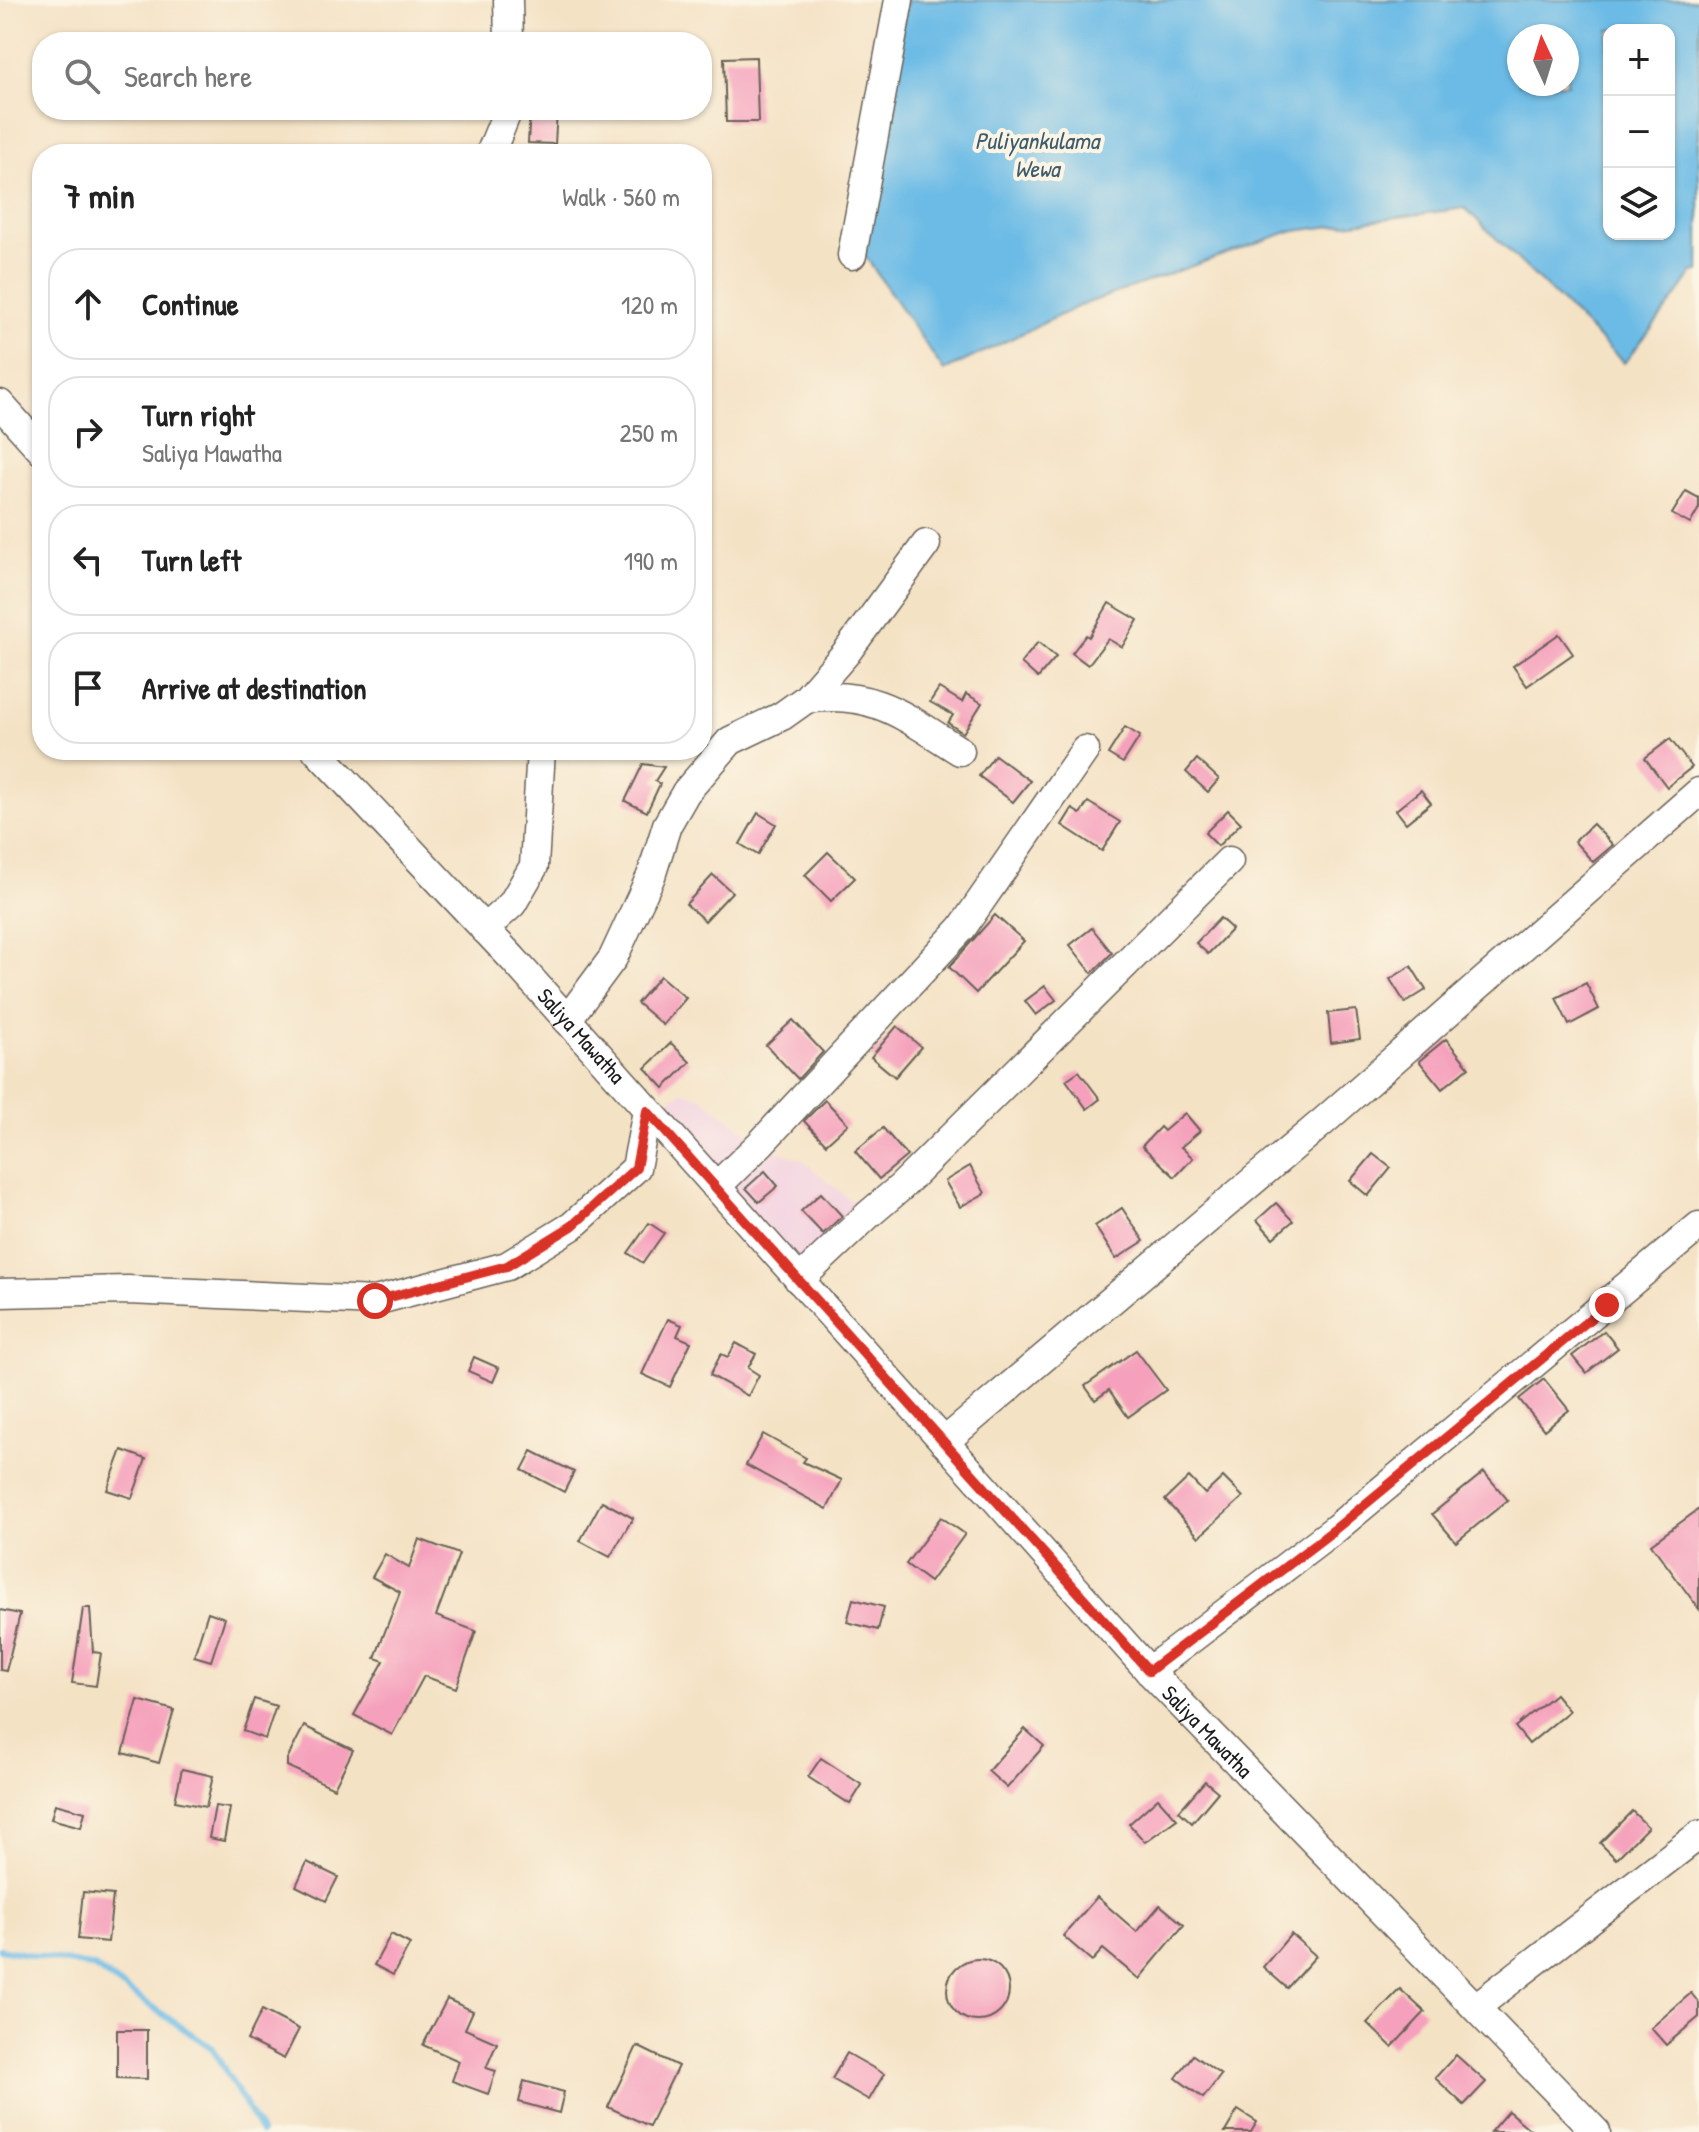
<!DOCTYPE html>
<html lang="en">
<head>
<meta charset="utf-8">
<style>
  :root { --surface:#fff; --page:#f6f6f6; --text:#222; --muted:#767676; --line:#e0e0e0 }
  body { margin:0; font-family:"Patrick Hand",sans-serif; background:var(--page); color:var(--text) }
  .controls { position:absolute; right:24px; top:24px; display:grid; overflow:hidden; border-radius:16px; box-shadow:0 2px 6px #0004 }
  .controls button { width:72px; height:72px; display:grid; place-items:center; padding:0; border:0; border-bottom:2px solid var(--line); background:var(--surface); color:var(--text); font:40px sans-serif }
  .compass { position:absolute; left:1507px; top:24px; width:72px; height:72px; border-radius:50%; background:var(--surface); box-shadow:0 2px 6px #0004; rotate:356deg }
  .stop { position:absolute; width:24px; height:24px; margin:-18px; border:6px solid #d93025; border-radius:50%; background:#fff }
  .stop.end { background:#d93025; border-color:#fff; box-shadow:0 2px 8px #0008 }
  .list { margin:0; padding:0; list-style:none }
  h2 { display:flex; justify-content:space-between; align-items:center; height:104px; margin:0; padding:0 32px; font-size:34px }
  h2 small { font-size:26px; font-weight:400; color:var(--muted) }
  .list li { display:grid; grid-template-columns:52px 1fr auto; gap:24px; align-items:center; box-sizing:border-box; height:112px; margin:0 16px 16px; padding:0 16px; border:2px solid var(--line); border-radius:32px }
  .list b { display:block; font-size:30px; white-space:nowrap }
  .list p { margin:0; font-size:26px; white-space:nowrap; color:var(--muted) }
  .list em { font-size:26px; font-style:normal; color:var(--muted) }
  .icon { flex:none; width:44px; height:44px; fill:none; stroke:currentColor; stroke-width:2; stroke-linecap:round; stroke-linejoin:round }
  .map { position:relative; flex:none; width:1699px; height:2132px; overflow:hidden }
  .search { position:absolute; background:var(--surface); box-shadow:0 2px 6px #0004; left:32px; top:32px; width:680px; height:88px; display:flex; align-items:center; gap:20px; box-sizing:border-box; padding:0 28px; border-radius:32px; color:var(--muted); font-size:30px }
  .panel { position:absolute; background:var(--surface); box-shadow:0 2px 6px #0004; left:32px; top:144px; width:680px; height:616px; border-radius:32px }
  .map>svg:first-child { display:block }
  .built { fill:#f2cfe1 }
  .water { fill:#6cbbe6; stroke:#446c81; stroke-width:2; fill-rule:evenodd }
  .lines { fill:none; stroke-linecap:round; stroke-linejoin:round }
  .stream { stroke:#6cbbe6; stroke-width:6 }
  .building { fill:#f5a0bc }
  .minor-casing { stroke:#686157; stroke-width:31 }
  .minor { stroke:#fff; stroke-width:28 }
  .route { stroke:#d93025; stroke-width:10 }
  .labels { text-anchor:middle; stroke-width:8; stroke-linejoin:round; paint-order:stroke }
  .street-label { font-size:22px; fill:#1c1c1c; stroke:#fcf5e5 }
  .water-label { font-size:24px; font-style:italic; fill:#3c5c6d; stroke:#fcf5e5 }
</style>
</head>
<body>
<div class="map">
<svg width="1699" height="2132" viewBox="0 0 1699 2132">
  <rect width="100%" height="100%" fill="#fcf5e5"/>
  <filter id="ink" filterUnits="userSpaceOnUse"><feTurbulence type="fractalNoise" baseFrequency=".0125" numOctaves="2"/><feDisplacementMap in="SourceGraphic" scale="16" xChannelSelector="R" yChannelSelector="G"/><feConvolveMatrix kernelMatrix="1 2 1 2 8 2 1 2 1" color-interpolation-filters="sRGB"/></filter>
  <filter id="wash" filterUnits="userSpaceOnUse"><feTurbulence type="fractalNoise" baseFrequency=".006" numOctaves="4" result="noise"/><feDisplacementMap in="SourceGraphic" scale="32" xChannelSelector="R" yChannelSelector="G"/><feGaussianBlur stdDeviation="1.8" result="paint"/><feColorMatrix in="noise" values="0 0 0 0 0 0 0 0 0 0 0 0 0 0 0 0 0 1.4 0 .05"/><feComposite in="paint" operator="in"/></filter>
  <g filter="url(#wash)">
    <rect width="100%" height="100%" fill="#f4e2c5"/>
    <path class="built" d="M683,1092l18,5 60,46 17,9 23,7 67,56 -69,65 -152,-169z"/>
    <path class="water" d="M907,0h792v272l-5,-1 -25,35 -45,57 -159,-155 -177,24 -209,74 -135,65 -83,-121zM1609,30h60v204h-60zM1519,36h48v48h-48z"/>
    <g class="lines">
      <path class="stream" d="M0,1949l94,18 118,81 49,84"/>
    </g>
    <g id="blocks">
      <g class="building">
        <path d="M756,57l2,65h-32l-2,-64z"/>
        <path d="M530,110h27l-2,34 -27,-1z"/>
        <path d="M1686,491l13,7v10l-9,16 -18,-10z"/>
        <path d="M1109,603l29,17 -16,27 -14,-8 -20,26 -16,-12 14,-18 3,2z"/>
        <path d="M1559,634l14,20 -46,32 -14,-20z"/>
        <path d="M1038,642l18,15 -18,21 -17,-15z"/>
        <path d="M939,688l23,14 4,-8 16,9 -19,30 -15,-10 5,-8 -23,-13z"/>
        <path d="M1125,727l15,9 -17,27 -15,-9z"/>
        <path d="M1670,739l22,28 -25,20 -22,-29z"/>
        <path d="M995,755l35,26 -17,21 -34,-26z"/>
        <path d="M1197,759l22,20 -11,13 -22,-20z"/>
        <path d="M643,764l21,3 -9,14 5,3 -13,28 -22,-11z"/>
        <path d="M1421,790l10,13 -25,20 -10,-13z"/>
        <path d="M1088,802l32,20 -18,29 -40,-26 10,-16 8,5z"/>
        <path d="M1228,810l13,13 -23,23 -13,-13z"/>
        <path d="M758,813l18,11 -18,31 -18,-11z"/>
        <path d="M1593,824l20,21 -20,17 -19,-21z"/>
        <path d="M828,852l27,26 -24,23 -26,-26z"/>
        <path d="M713,875l19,17 -27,29 -19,-17z"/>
        <path d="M995,915l29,26 -48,52 -27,-26z"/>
        <path d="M1220,918l12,11 -24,25 -12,-11z"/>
        <path d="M1092,928l20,25 -20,20 -22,-28z"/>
        <path d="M1411,966l15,24 -21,13 -15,-24z"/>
        <path d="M660,976l26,22 -23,27 -26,-22z"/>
        <path d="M1586,983l13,26 -30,16 -13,-27z"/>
        <path d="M1045,986l11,14 -20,15 -11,-14z"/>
        <path d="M1356,1010l4,29 -29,4 -3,-30z"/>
        <path d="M793,1020l30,32 -25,27 -32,-34z"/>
        <path d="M897,1026l24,21 -26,30 -24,-20z"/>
        <path d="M1446,1039l23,28 -27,22 -23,-28z"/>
        <path d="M671,1043l19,19 -26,26 -19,-20z"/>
        <path d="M1079,1071l21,28 -13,10 -21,-29z"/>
        <path d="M825,1100l23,24 -22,20 -22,-23z"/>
        <path d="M1185,1113l15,18 -19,16 12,11 -18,19 -33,-31 18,-19 4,4z"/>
        <path d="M883,1128l24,28 -28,23 -24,-28z"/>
        <path d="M1373,1154l18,14 -23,28 -18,-15z"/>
        <path d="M970,1166l15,27 -25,14 -15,-26z"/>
        <path d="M765,1171l13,15 -19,16 -13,-14z"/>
        <path d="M821,1193l21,23 -19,18 -22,-23z"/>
        <path d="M1276,1203l17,18 -20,17 -16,-18z"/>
        <path d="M1122,1208l22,33 -28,18 -21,-33z"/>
        <path d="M649,1223l15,10 -21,30 -15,-10z"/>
        <path d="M668,1319l14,6 -5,11 14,6 -21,45 -28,-13z"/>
        <path d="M1604,1331l14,17 -32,25 -14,-17z"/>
        <path d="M736,1343l20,11 -8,14 11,7 -11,21 -38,-21 11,-21 7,3z"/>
        <path d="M1136,1350l30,40 -38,27 -19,-27 -14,10 -10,-14z"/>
        <path d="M474,1357l25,11 -6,14 -25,-11z"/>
        <path d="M1544,1379l25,31 -25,20 -25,-31z"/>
        <path d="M763,1434l43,24 -3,4 39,18 -15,29 -81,-44z"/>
        <path d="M122,1450l24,9 -14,39 -25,-8z"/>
        <path d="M532,1451l42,21 -10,20 -42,-22z"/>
        <path d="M1484,1472l24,28 -52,42 -24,-28z"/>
        <path d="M1189,1477l16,17 18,-17 20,20 -44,40 -34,-37z"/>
        <path d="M602,1501l31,17 -23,39 -30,-16z"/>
        <path d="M1699,1509v100l-48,-65z"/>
        <path d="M941,1517l24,17 -35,48 -24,-18z"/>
        <path d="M419,1539l40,15 -23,62 40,15 -20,57 -32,-12 -32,59 -38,-20 30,-54 -9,-3 25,-66 -28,-15 13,-23 24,14z"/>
        <path d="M853,1599l31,8 -6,23 -31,-8z"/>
        <path d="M83,1608h7l3,44 8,1 -5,33 -24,-3z"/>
        <path d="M0,1610l20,4 -14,57 -6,-1z"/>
        <path d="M208,1612l17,6 -14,43 -17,-5z"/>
        <path d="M1555,1694l14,17 -40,33 -14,-17z"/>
        <path d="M254,1699l22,7 -11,33 -22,-8z"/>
        <path d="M138,1700l36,10 -15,53 -36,-10z"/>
        <path d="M304,1726l49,24 -19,38 -47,-22v-7z"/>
        <path d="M1025,1729l19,17 -37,42 -19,-17z"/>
        <path d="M821,1758l41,27 -12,19 -42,-27z"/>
        <path d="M182,1769l31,7 -7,31 -31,-6z"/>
        <path d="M1205,1781l13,11 -26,31 -13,-12z"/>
        <path d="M1158,1798l19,21 -32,23 -16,-18z"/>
        <path d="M55,1804l30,8 -4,15 -30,-8z"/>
        <path d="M215,1806l15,2 -6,33 -15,-3z"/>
        <path d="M1632,1811l16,16 -32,32 -16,-16z"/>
        <path d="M307,1862l31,15 -12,24 -30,-15z"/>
        <path d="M83,1892l30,3 -5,47 -30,-3z"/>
        <path d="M1097,1897l40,35 23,-27 24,20 -45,54 -36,-30 -11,12 -29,-25z"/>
        <path d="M391,1934l19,10 -17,31 -19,-10z"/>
        <path d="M1291,1934l25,22 -29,32 -24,-21z"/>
        <circle cx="978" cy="1990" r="31"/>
        <path d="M1400,1989l25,23 -33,35 -25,-24z"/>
        <path d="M1691,1993l8,10v14l-33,28 -15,-17z"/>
        <path d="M447,1999l26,12 -8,18 32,14 -11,25 10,3 -8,23 -36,-13 7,-20 -36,-16z"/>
        <path d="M262,2010l37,19 -15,30 -37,-19z"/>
        <path d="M117,2030h30v49l-30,-1z"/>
        <path d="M637,2046l41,20 -29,60 -41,-19z"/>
        <path d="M847,2053l37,21 -15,26 -37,-21z"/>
        <path d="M1193,2055l28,20 -18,23 -27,-20z"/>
        <path d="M1456,2055l30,27 -22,23 -29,-27z"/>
        <path d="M524,2081l40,11 -5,21 -40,-11z"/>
        <path d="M1238,2110l19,12 -6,10h-26z"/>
        <path d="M1508,2111l25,21h-43z"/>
      </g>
    </g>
  </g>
  <g filter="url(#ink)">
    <use href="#blocks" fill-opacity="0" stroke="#686157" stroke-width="2"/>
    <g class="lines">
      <defs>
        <g id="minor">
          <path d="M508,0l1,42"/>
          <path d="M490,154l18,-44"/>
          <path d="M852,255l47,-255"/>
          <path d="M0,404l42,47"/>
          <path d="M806,699c68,-10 99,18 154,52"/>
          <path id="s1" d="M316,750l197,209 636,712 447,461"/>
          <path d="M484,929l28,-25 22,-38 7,-116"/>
          <path d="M567,1020l46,-62 38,-82 16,-51 19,-33 44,-51 52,-25 24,-17 40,-46 80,-109"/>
          <path d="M716,1187l45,-44 201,-215 123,-178"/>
          <path d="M799,1280l69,-65 33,-28 328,-326"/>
          <path d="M0,1293l128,-3 247,11 132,-35 65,-40 64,-58 11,-57"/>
          <path d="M944,1442l381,-322 374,-328"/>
          <path d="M1149,1671l185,-141 365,-304"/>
          <path d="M1476,2007l223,-172"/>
        </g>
      </defs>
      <use href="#minor" class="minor-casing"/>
      <use href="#minor" class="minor"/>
    </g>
  </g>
  <g class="lines" filter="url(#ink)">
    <path class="route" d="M375,1301l132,-35 65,-40 64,-58 11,-57 502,560 185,-141 273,-225"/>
  </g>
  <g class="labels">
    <g class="street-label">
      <text dy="8" stroke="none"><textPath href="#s1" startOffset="390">Saliya Mawatha</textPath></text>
      <text dy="8" stroke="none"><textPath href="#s1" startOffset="1326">Saliya Mawatha</textPath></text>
    </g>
    <g class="water-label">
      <text x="1037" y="149">Puliyankulama<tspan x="1037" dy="28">Wewa</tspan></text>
    </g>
  </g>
</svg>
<div class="controls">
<button>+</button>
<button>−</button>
<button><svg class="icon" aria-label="layers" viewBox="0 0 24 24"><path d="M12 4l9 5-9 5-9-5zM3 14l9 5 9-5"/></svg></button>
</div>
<svg class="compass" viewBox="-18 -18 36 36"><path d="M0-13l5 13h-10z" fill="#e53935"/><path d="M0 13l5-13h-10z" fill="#767676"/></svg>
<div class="stop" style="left:375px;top:1301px"></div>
<div class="stop end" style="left:1607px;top:1305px"></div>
<div class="search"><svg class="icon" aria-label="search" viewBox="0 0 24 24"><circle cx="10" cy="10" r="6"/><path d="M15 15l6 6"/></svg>Search here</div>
<section class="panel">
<h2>7 min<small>Walk · 560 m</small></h2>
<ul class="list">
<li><svg class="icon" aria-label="ahead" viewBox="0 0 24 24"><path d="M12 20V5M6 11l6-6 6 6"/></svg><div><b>Continue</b></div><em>120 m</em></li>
<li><svg class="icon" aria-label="right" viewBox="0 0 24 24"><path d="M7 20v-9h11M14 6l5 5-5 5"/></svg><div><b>Turn right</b><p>Saliya Mawatha</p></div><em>250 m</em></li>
<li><svg class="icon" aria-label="left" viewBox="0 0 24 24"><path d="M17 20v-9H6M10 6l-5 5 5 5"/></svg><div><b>Turn left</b></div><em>190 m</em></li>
<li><svg class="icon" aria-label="arrive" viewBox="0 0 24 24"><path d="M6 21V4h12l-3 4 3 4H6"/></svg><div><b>Arrive at destination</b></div></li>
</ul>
</section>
</div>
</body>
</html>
